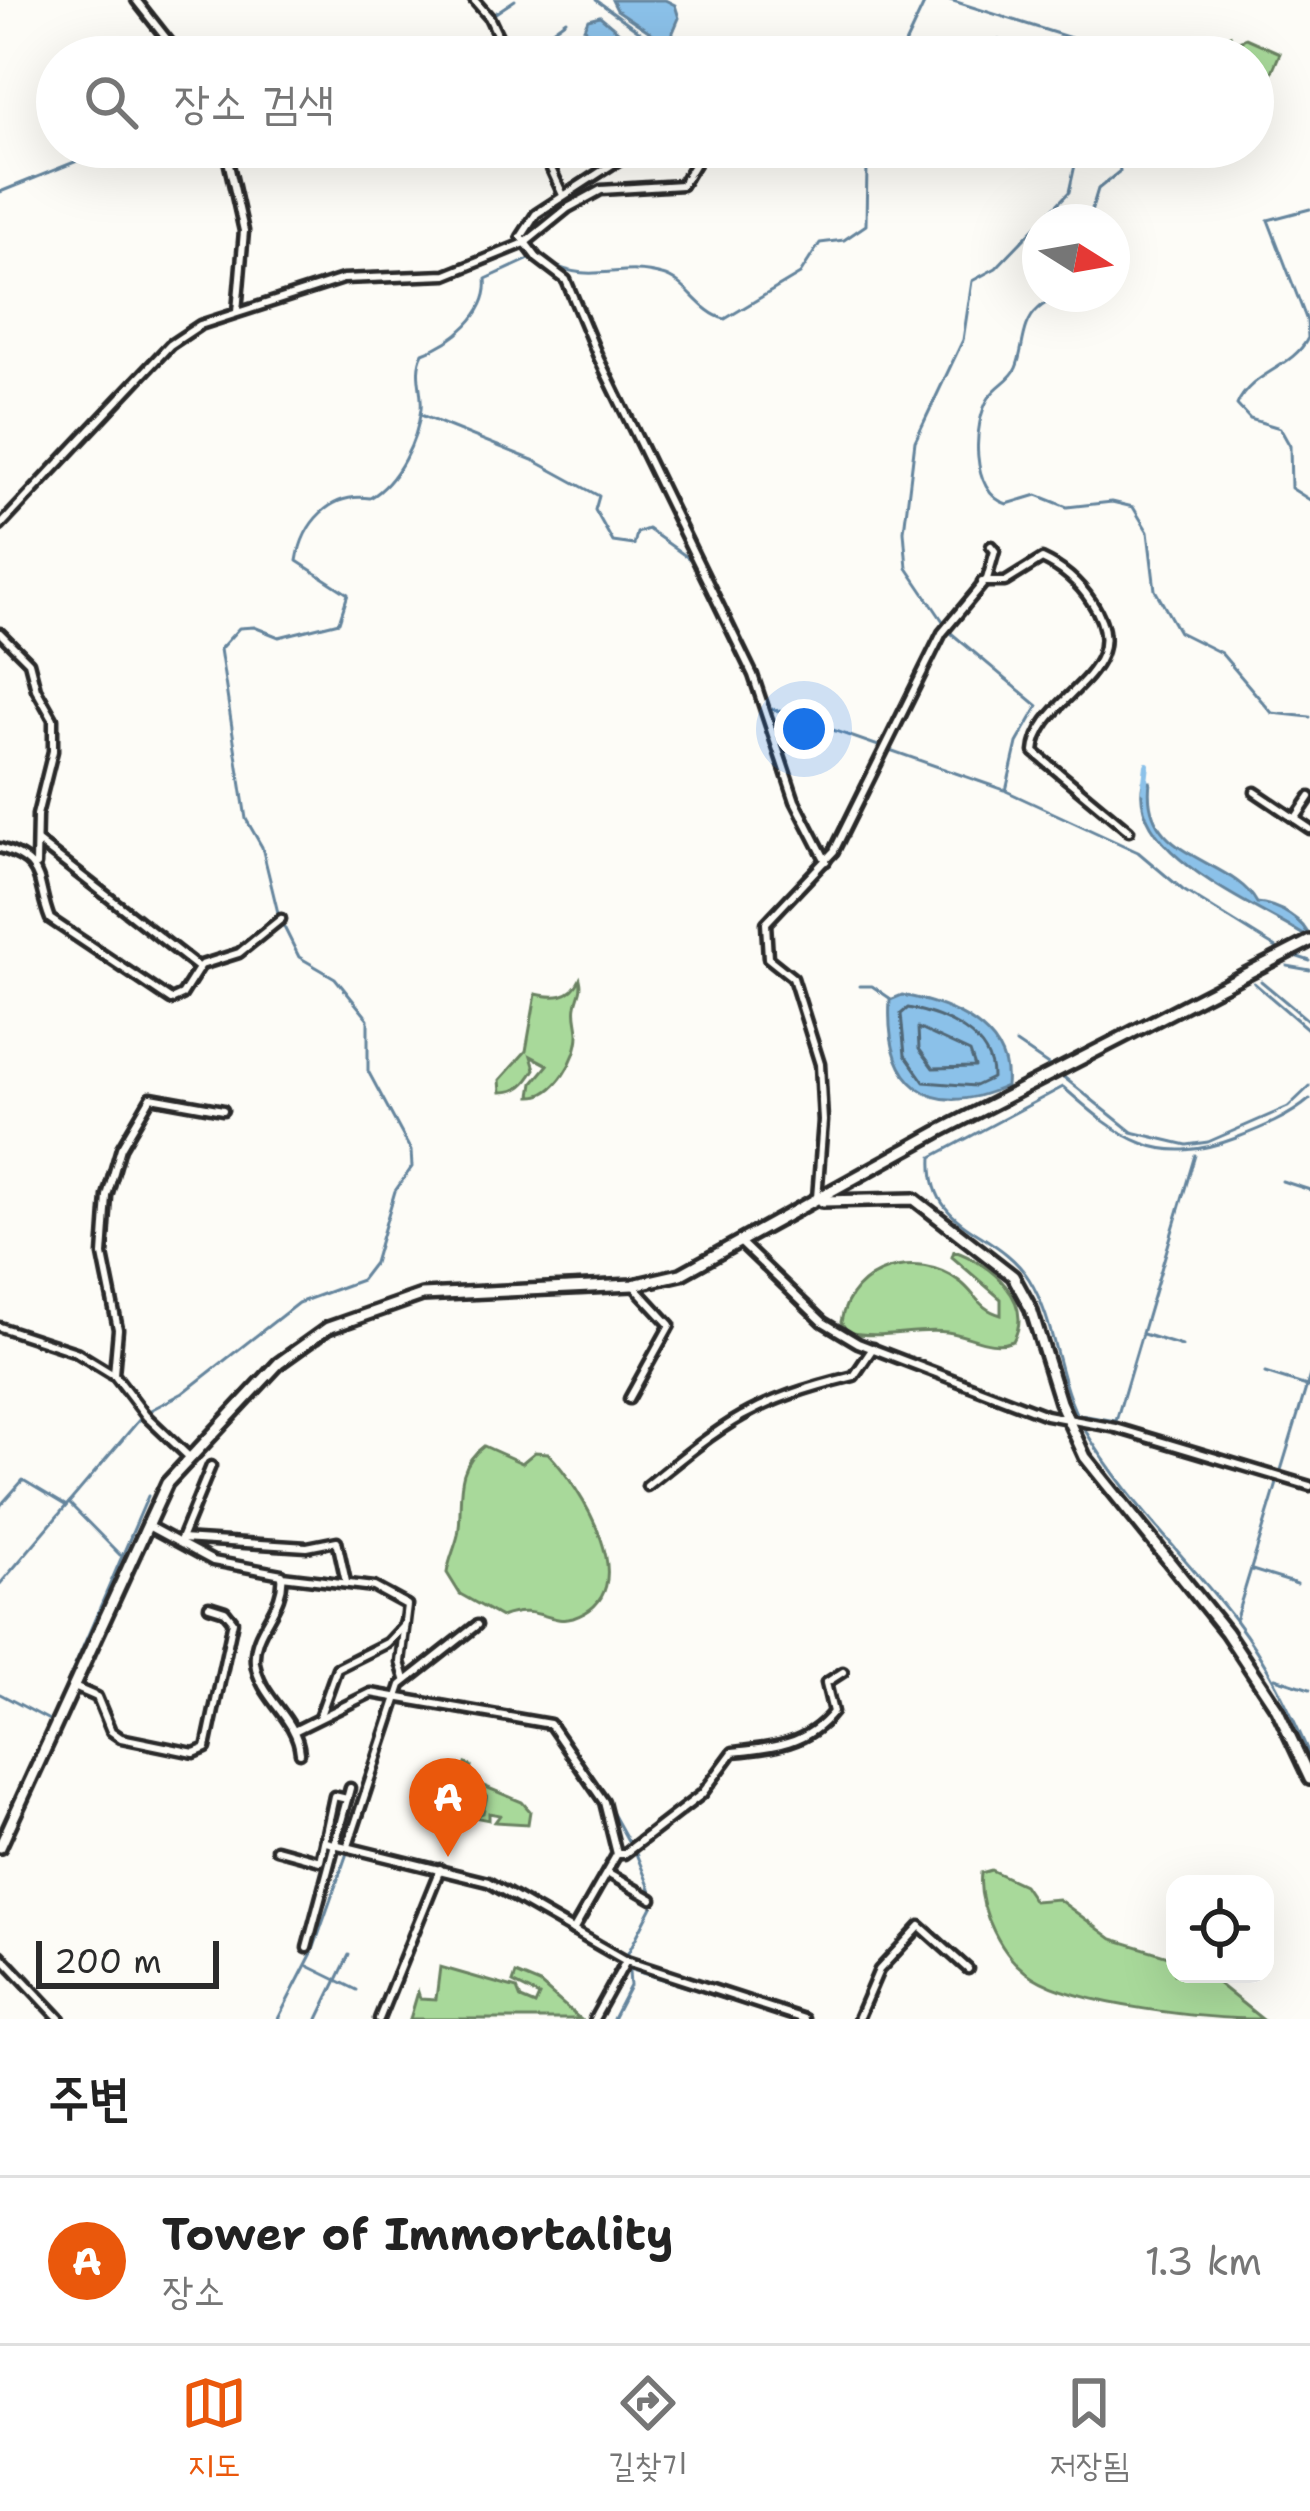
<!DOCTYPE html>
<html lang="ko">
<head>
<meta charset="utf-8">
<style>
  :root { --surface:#fff; --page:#f2f2f2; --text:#222; --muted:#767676; --line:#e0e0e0; --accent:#ea580c }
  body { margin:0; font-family:"Shantell Sans","Poor Story",sans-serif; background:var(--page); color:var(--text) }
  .controls { position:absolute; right:36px; bottom:36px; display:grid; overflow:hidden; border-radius:24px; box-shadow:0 12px 48px #0002 }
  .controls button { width:108px; height:108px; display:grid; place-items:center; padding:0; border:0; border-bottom:3px solid var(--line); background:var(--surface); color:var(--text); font:60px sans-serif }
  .compass { position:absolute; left:1022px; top:204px; width:108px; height:108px; border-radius:50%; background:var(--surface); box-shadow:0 12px 48px #0002; rotate:101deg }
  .scale { position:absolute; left:36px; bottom:30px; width:183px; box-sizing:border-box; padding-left:12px; border:6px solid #2b2b2b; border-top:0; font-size:33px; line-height:42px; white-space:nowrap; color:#2b2b2b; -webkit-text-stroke:9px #fdfcf7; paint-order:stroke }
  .you { position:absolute; left:804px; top:729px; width:42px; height:42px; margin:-30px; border:9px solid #fff; border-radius:50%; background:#1a73e8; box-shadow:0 0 0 18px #1a73e833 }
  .badge { display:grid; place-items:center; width:78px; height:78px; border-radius:50%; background:var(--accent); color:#fff; font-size:39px; font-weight:700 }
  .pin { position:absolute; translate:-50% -99px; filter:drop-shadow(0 3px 6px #0008) }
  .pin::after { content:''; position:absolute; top:63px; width:42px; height:36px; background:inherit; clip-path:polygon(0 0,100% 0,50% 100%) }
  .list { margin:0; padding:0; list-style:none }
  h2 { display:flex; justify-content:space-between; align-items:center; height:156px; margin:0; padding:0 48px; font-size:51px }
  h2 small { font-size:39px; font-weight:400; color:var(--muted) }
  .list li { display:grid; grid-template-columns:78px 1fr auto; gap:36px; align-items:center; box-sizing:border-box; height:168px; padding:0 48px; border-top:3px solid var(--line) }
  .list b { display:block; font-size:45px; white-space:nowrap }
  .list p { margin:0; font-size:39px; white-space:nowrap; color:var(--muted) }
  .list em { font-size:39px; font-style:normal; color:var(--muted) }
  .icon { flex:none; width:66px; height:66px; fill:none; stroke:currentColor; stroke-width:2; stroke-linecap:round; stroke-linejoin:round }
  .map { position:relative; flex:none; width:1310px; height:2019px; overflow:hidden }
  .search { position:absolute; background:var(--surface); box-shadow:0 12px 48px #0002; left:36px; right:36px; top:36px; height:132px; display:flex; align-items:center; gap:30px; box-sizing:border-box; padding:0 42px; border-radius:66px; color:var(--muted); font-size:45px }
  .sheet { height:324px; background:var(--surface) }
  nav { display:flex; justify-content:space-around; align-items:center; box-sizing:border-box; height:168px; border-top:3px solid var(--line); background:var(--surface); font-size:33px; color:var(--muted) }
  nav a { display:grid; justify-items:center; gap:6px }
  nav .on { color:var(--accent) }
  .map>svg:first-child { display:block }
  .green { fill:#a8d99a; stroke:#6a8262; stroke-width:3 }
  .water { fill:#8bc1e9; stroke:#65859d; stroke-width:3 }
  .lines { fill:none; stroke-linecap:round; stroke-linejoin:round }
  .shore { stroke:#516777; stroke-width:3 }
  .stream { stroke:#65859d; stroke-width:3 }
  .canal { stroke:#8bc1e9; stroke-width:6 }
  .minor-casing { stroke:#2b2b2b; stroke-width:15 }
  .major-casing { stroke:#2b2b2b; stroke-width:18 }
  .minor { stroke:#fdfcf7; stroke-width:6 }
  .major { stroke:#fdfcf7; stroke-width:9 }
</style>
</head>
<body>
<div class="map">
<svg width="1310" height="2019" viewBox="0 0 1310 2019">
  <rect width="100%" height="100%" fill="#fdfcf7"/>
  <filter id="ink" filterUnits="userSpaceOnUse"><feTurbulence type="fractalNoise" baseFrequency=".00833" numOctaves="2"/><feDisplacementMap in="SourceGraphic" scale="24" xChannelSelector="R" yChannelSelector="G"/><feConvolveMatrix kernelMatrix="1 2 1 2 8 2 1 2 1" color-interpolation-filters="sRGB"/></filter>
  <g filter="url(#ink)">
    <g class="green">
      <path d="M1230,35l3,8 13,-5 34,15 -14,33 -13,9v-38h-52l-1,-10z"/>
      <path d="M580,979c3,12 -2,15 -4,27 -2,10 2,18 2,28 0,24 -23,63 -47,62l2,-13 15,-18 -17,-9 4,13c-9,15 -16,23 -34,23l-1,-12 26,-29 10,-57c18,4 35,5 44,-15z"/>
      <path d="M954,1251c36,12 81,50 59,90 -22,9 -43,-6 -66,-9 -34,-4 -65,8 -99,0l-7,-10c9,-54 75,-73 118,-41 18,13 18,27 42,34v-16l-49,-42z"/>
      <path d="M484,1446l38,17 13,-11 13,1c32,34 101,140 25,165 -23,7 -37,-15 -72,-1l-41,-23 -13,-21c2,-13 8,-25 11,-38 6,-33 -6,-66 26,-89z"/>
      <path d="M466,1764l5,2 -2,14 53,22 8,9 -2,13 -33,-2 5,-7 -11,-2v7l-15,-3 9,-4 4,-17 -29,-9z"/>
      <path d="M991,1870l32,15 11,16 24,-2 54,40 63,19v16h31l56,45c-55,0 -183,-13 -229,-42 -31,-18 -56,-69 -52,-104z"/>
      <path d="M440,1967l77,22 4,10 14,6 4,-9 -26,-13 3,-9 24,10 40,35h-170l8,-27 2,6 16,1z"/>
    </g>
    <g class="water">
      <path d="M612,0h53l10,5 4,13 -11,26 -51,-34z"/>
      <path d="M600,16l49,41h-30l-35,-29 4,-9z"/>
      <path d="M1143,782h7c-10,78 83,75 107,121 21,2 48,17 53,36 -50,-33 -183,-84 -167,-157z"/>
      <path d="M902,995c47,9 110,34 104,91 -78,35 -121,-2 -116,-86z"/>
    </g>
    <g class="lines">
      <g class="shore">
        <path d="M908,1008c37,7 85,28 84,70l-17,8 -51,-4 -19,-27 -4,-41z"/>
        <path d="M918,1028l52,24 5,15 -42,1 -14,-19z"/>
      </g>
      <g class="stream">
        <path d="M596,0l65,47 6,10"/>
        <path d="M950,0l124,39 11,18"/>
        <path d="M487,10l7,4 21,-14"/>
        <path d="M998,40l62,17"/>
        <path d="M498,57l38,-15 30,-22"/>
        <path d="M899,57l27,-57"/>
        <path d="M1079,147l-10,45 -73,76 -24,13 -9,59 -48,101 -11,90 3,37 44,65 87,73 -21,37 -11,48 132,61 45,38 97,60"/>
        <path d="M636,149l1,-2"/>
        <path d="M0,192l112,-45"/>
        <path d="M1310,209l-42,11 39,101 1,17c-16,31 -57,34 -71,67l13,14 30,9 10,18 1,42 19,12"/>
        <path d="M1088,222l10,-33 22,-18 -3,-24"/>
        <path d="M548,262c43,24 71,0 114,13 25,6 37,38 63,44l75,-45 20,-31 24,-3 22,-15 1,-59 -10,-19"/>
        <path d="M1100,294c-20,6 -45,-1 -62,15 -17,15 -14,41 -22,59 -5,12 -19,17 -26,28 -18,26 -20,98 17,108l30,-9 30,12 45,-5 21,5 15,25 7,58 24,42 42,21 51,60 38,4"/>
        <path d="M421,415l114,46 64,35 -4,14 18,32 21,3 3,-12 11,-4 46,33"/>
        <path d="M773,709l231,81"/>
        <path d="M1289,954l21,7"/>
        <path d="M1287,966l23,4"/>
        <path d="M1261,981l49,41"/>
        <path d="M1254,983l56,48"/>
        <path d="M860,986h12l19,13"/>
        <path d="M1016,1043l38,26"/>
        <path d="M1061,1075l71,57 55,13 21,-3 80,-35 22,-21"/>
        <path d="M1310,1099c-21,18 -48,29 -74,39 -78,30 -114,1 -173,-51l-131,70c-4,75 64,70 97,122 27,43 28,102 53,146 41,72 103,130 153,195 32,42 54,88 75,136"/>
        <path d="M1282,1181l28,9"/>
        <path d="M1143,1334l39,12"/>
        <path d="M1265,1373l45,14"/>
        <path d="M1080,1415l36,6 79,-266"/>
        <path d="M69,1503l51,52"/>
        <path d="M0,1506l23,-26 42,25"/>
        <path d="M1252,1570l45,14"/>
        <path d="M0,1584l145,-171 38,-20 115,-90 63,-23 13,-17 21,-72 17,-24 -1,-16 -43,-80v-52l-33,-41 -36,-21 -20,-40 -17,-70 -16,-28 -26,-170 19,-21 15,-1 25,10 60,-15 9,-28 -51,-33c6,-38 33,-69 73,-63 28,-16 47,-57 51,-89 2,-20 -8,-36 2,-56 29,-10 67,-40 63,-74l50,-23"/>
        <path d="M1236,1618l74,-243"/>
        <path d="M1275,1678l35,11"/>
        <path d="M0,1694l51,27 97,-225"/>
        <path d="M601,1792l30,54"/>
        <path d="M627,1955l28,-54 -20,-50"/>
        <path d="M0,1960l54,59"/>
        <path d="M308,1966l49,24"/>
        <path d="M629,1969l161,50"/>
        <path d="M278,2019l34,-66 35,-100"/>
        <path d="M318,2019l31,-64"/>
        <path d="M613,2019l17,-33 -1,-15"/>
      </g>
      <path class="canal" d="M1144,790l3,-25"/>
      <defs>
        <g id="minor">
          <path d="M136,0l45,57"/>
          <path d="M474,0l15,17 19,40"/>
          <path d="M225,147l19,84 -7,81"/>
          <path d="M541,147l22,48"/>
          <path d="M631,152l-95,62 -15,23 16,21 29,22 33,79 154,316 42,126 31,60"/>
          <path d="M0,526l170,-181 30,-20 143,-46 103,-4 79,-32 43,-35 33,-18 81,-5 23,-38"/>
          <path d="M982,582h23l37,-23c20,9 37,24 49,42 50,74 -53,93 -57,151l95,79"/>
          <path d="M0,633l29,29 7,27 17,30v32l-16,64 -1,50"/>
          <path d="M1255,792l55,37"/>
          <path d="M1295,819l15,-22"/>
          <path d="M38,842l161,126"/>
          <path d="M0,848c48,15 35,33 50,71l121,81 11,-5 19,-30 38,-12 42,-34"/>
          <path d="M817,1198l6,-77 -3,-57 -27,-86 -25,-20 -2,-35 68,-72 108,-218 45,-54 8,-28 -4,-5"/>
          <path d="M741,1243l82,79 35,21 188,72 70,13 194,58"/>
          <path d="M0,1327l76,25 36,22"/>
          <path d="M629,1399l41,-74 -37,-40"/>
          <path d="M187,1455l-41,-39 -32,-42 4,-45 -15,-74 4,-59 14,-48 30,-51 72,13"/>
          <path d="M647,1486c80,-65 105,-85 207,-110l19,-28"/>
          <path d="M148,1526l65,35 69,13c4,35 -30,54 -27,88 4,36 42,55 45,91"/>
          <path d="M181,1539l126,8 30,-6 9,41"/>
          <path d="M181,1539l30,-73"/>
          <path d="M282,1576l92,11 33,18 -7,57 5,17"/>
          <path d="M74,1687l23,10 14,34 10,7 73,15 12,-5 27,-127 -8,-10 -16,-5"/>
          <path d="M319,1718l18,-50 50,-25 17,-18"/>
          <path d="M294,1731l77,-38 179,31 54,78 13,52h7l78,-60 31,-42c40,-4 74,-7 100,-40l-7,-29 17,-11"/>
          <path d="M326,1842l162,40 138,79 178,58"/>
          <path d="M348,1846l53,-161 76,-60"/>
          <path d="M276,1849l44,12 14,-65 13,3"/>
          <path d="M607,1873l45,26"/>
          <path d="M573,1931l44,-77"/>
          <path d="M307,1948l43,-160"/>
          <path d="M0,1955l60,64"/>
          <path d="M379,2019l61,-150"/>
          <path d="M594,2019l32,-58"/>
          <path d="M858,2019l21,-49 41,-44 48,43"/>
        </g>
        <g id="major">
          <path d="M822,1201l92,-2 99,77 18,33 29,93 25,55 141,175 51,77 33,70"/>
          <path d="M0,1847l167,-364 112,-120 49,-35 94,-33 211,-10 48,-11 257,-142 372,-191"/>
        </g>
      </defs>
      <use href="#minor" class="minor-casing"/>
      <use href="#major" class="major-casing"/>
      <use href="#minor" class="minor"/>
      <use href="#major" class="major"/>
    </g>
  </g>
</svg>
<div class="controls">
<button><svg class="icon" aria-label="locate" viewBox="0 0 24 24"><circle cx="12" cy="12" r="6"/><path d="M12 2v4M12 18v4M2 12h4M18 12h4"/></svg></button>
</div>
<svg class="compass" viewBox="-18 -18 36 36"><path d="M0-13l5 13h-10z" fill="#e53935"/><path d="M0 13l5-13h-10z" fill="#767676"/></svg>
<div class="scale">200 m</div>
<div class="you"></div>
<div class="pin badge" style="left:448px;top:1857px">A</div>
<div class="search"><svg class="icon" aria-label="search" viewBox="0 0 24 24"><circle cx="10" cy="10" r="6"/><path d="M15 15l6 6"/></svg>장소 검색</div>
</div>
<section class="sheet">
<h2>주변<small></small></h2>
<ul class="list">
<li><span class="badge">A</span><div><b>Tower of Immortality</b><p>장소</p></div><em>1.3 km</em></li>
</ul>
</section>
<nav>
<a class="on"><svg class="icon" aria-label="map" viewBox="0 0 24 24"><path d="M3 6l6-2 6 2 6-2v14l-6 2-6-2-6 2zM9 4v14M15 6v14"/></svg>지도</a>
<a><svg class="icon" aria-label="directions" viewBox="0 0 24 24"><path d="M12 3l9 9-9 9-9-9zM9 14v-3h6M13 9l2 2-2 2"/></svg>길찾기</a>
<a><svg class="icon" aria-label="saved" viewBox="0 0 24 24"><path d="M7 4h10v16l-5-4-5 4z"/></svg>저장됨</a>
</nav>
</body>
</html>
